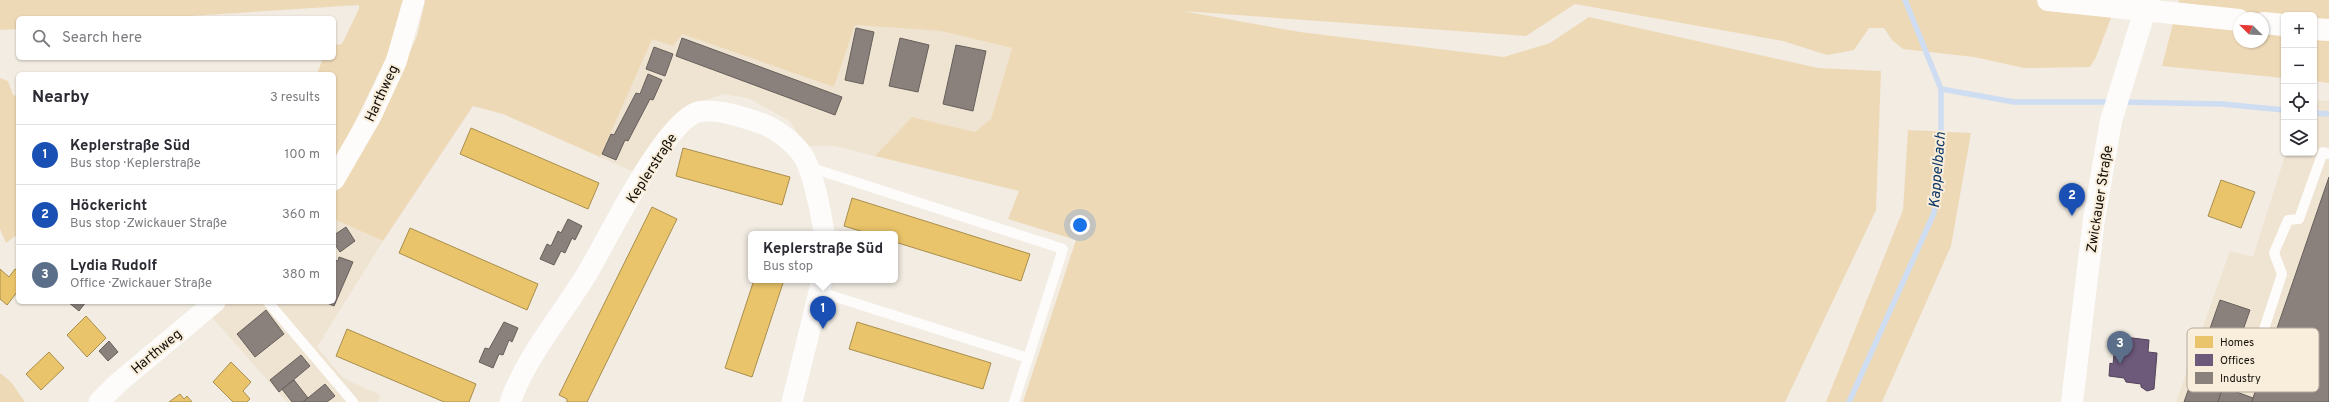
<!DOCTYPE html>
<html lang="en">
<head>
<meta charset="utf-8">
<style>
  :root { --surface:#fff; --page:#f2f2f3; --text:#2b2b33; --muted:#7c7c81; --line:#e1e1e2; --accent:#615c55 }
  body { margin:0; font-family:Overpass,sans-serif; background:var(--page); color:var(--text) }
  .controls { position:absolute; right:12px; top:12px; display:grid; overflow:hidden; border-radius:6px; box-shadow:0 1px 3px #0004 }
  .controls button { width:36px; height:36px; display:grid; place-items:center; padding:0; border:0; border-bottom:1px solid var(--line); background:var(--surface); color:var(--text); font:20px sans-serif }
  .compass { position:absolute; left:2233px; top:12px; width:36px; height:36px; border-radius:50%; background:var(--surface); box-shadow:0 1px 3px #0004; rotate:294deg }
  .you { position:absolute; left:1080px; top:225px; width:14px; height:14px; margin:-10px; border:3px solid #fff; border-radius:50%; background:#1a73e8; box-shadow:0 0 0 6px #1a73e833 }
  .badge { display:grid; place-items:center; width:26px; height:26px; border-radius:50%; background:var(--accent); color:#fff; font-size:13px; font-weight:700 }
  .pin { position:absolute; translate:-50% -33px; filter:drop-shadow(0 1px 2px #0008) }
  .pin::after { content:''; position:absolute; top:21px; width:14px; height:12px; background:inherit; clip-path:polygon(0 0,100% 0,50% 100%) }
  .popup { position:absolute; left:748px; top:231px; width:150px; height:52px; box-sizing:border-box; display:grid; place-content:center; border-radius:6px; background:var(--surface); filter:drop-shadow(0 1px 3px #0005); font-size:13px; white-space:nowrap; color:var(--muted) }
  .popup b { font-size:15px; color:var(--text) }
  .popup::after { content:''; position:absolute; left:50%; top:100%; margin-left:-8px; border:8px solid transparent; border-top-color:var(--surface) }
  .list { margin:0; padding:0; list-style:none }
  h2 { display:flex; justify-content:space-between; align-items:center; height:52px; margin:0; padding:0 16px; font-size:17px }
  h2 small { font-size:13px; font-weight:400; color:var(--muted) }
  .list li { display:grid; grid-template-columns:26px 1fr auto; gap:12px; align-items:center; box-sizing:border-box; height:60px; padding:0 16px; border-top:1px solid var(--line) }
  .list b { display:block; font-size:15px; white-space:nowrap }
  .list p { margin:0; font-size:13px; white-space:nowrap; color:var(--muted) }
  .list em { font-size:13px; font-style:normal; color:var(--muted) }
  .icon { flex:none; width:22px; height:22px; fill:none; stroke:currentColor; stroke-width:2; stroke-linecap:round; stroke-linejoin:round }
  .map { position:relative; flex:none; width:2329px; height:402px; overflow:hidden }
  .search { position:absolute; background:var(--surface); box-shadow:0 1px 3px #0004; left:16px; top:16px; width:320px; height:44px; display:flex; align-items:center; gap:10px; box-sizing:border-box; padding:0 14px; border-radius:6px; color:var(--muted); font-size:15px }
  .panel { position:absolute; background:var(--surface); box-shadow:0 1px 3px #0004; left:16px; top:72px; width:320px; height:232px; border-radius:6px }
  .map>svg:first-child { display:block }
  .built { fill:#efe3d1 }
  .green { fill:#eed9b7; fill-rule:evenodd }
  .homes { fill:#e9c46a; stroke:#a98e4d }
  .offices { fill:#6d597a; stroke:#524358 }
  .industry { fill:#8a817c; stroke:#665f5a }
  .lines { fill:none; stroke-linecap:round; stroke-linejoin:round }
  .stream { stroke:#ceddf1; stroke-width:5.5 }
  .service { stroke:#fdfcfb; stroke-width:10 }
  .minor { stroke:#fdfcfb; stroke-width:21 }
  .secondary { stroke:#fdfcfb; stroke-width:22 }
  .motorway { stroke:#fdfcfb; stroke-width:22 }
  .labels { text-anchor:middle; stroke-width:4; stroke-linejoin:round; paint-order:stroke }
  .street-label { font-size:14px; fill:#130f09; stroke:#f9eddb }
  .water-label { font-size:15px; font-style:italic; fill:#0c3666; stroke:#f9eddb }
  .key { fill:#f9eddb; stroke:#b4aa9c; stroke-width:1 }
  .key-label { font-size:11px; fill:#130f09 }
</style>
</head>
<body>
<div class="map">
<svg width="2329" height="402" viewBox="0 0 2329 402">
  <rect width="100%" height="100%" fill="#f2ece2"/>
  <g class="built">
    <path d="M855,25l86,6 71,17 -21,71 -16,13 -63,-15 -37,39 -40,-10h-29l-16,-25 -42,-23 -25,-4 -28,10 -37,29 -22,40 -36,-16 52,-119 30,-4 152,53z"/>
    <path d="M2314,100l15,1v301h-153l54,-151 23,6 33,-104h28z"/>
    <path d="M334,219l49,22 -66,106 26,31 37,17 -2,7h-91l-76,-86 16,-14h107z"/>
  </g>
  <g class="green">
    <path d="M0,0h2118l-22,57 -6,10 -66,1 -50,-11 -71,-8 -11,-9 -8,-12h-15l-15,22 -27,5 -44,-14 -208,-37 -49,32 -344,-25 118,21 204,25 46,-14 39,-26 229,51 63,3 -5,139 -91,192h-762l53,-162 -68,-21 11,-28 -144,-35 37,-39 63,15 16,-13 21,-71 -71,-17 -86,-6 -21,62 -152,-53 -9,12 -21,-7 -52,118 -97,-43 -30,-8 -90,135 -49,-22v-25l16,-23 34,-62 33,-73 8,-35 -23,1 -14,52 -46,94 -8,12v-86h-17l6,-16h11v-13l8,-1 17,-35v-4l-200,13h-141v11l-18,1z"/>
    <path d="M2179,0h150v83l-15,-2v-66h-30v63l-122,-12zM2239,18h24v24h-24z"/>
    <path d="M0,78l8,3 5,14 5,1v138l-12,9 -6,-14z"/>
    <path d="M1908,130l63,3 -20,113 -69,156h-56l77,-192z"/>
    <path d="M0,373l11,9 14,20h-25z"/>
  </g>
  <g class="homes">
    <path d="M471,128l128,55 -11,26 -128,-55z"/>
    <path d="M683,148l107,29 -8,28 -106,-29z"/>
    <path d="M2221,180l34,12 -14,36 -33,-12z"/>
    <path d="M852,198l178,56 -9,27 -126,-39v-8h-25l-26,-8z"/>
    <path d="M652,207l25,12 -90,183h-20v-3l-8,-4z"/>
    <path d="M410,228l128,56 -11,26 -128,-57z"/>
    <path d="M0,269l9,8 6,-8 3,2v20l-11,14 -7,-6z"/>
    <path d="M754,280h30l-32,97 -27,-9z"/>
    <path d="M86,316l20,22 -19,19 -20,-22z"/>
    <path d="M857,322l134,41 -8,26 -134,-40z"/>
    <path d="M347,329l129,55 -7,18h-25l-108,-46z"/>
    <path d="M49,352l15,16 -23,22 -15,-16z"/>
    <path d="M231,362l20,20 -8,9 7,8 -3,3h-14l-20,-20z"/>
    <path d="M180,394l4,5 3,-3 5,6h-23z"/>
  </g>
  <path class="offices" d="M2116,336l33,4 -1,12 9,1 -3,36 -7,2 -6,-4v-3l-15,-2 -2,-4 -15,-2 1,-13 3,1z"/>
  <g class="industry">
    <path d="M856,28l18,4 -11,52 -18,-4z"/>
    <path d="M682,38l160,59 -7,18 -159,-59z"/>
    <path d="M900,38l29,7 -11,47 -29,-6z"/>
    <path d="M956,45l30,6 -13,60 -30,-7z"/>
    <path d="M654,47l19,7 -8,22 -19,-7z"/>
    <path d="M648,74l14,6 -9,20 -3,-1 -22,42 -3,-1 -9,20 -14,-6 9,-20 3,1 22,-42 4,1z"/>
    <path d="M2329,177v225h-77l1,-4z"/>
    <path d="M568,219l14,7 -7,14 -3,-2 -7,15 -4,-2 -7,14 -14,-6 7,-15 4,2 7,-15 3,2z"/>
    <path d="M346,227l9,14 -15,11 -6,-9v-8z"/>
    <path d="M339,257l14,5 -19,44 -9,-4h9v-42l4,1z"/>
    <path d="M2220,300l30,10 -27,77 -5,15h-34z"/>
    <path d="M68,302h18l-7,9z"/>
    <path d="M266,310l18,24 -29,23 -18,-23z"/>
    <path d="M504,322l14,6 -6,14 -3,-2 -6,15 -4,-1 -6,14 -14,-6 6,-14 4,1z"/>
    <path d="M109,341l9,11 -10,9 -9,-10z"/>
    <path d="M301,355l9,11 -31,26 -9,-12z"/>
    <path d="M294,380l14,18 -5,4h-11l-10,-13z"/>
    <path d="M325,384l10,12 -8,6h-24z"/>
    <path d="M2223,387l30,11 -1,4h-34z"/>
  </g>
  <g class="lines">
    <g class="stream">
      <path d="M1941,89l73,13h98"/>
      <path d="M2121,102l101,2 62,6"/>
      <path d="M2314,113l15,1"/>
      <path d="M1849,402l85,-189 7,-61v-63l-36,-89"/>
    </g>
    <g class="service">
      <path d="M809,167l254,82 -49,153"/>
      <path d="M820,292l208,66"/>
      <path d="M268,302l85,100"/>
      <path d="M2255,357l27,-83 -8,-21 14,-33 11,-1 24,-67 6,2"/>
    </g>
    <g class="minor">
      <path d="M334,180l37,-64 25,-54 18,-62"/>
      <path d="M99,402l19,-19 97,-81"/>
      <path d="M510,402c17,-47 52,-87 78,-130 22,-37 70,-138 105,-158 15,-9 53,4 70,10 13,5 29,17 38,29 11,13 21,63 23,81"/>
      <path d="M792,402l30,-122"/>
    </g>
    <path class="secondary" d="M2072,402l22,-183 17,-98 37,-121"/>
    <g class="motorway">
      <path d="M2048,0l191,20"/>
      <path d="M2263,23l21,2"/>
      <path d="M2314,29l15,1"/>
    </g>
  </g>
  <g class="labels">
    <g class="street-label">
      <text transform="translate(381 93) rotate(-65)" y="5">Harthweg</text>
      <text transform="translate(651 168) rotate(-57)" y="5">Keplerstraße</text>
      <text transform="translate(2099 199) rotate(-81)" y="5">Zwickauer Straße</text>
      <text transform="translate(156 351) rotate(-40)" y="5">Harthweg</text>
    </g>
    <g class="water-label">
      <text transform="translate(1937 170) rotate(-85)" y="5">Kappelbach</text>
    </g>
  </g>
  <rect x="2187" y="328" width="132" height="64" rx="6" class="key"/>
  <rect x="2195" y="336" width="18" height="12" fill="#e9c46a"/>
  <rect x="2195" y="354" width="18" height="12" fill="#6d597a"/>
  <rect x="2195" y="372" width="18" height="12" fill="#8a817c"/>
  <g class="key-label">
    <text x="2220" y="346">Homes</text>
    <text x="2220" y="364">Offices</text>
    <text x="2220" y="382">Industry</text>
  </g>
</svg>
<div class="controls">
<button>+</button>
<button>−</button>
<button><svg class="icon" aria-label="locate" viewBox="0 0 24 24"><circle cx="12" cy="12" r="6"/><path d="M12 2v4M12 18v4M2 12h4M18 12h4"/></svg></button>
<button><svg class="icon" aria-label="layers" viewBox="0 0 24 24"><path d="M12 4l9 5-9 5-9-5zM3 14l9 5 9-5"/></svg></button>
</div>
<svg class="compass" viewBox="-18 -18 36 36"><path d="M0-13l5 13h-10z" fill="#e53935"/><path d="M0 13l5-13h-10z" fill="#7c7c81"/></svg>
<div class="you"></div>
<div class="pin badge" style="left:823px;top:329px;background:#1a4fb4">1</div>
<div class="popup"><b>Keplerstraße Süd</b>Bus stop</div>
<div class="pin badge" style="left:2072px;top:216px;background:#1a4fb4">2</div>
<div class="pin badge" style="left:2120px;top:364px;background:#5c6f8a">3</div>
<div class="search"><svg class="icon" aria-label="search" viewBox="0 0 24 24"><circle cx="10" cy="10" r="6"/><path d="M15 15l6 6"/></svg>Search here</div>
<section class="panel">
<h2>Nearby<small>3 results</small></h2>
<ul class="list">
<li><span class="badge" style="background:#1a4fb4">1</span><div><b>Keplerstraße Süd</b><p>Bus stop · Keplerstraße</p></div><em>100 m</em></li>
<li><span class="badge" style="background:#1a4fb4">2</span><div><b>Höckericht</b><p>Bus stop · Zwickauer Straße</p></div><em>360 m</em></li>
<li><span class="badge" style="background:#5c6f8a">3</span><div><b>Lydia Rudolf</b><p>Office · Zwickauer Straße</p></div><em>380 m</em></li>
</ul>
</section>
</div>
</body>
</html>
